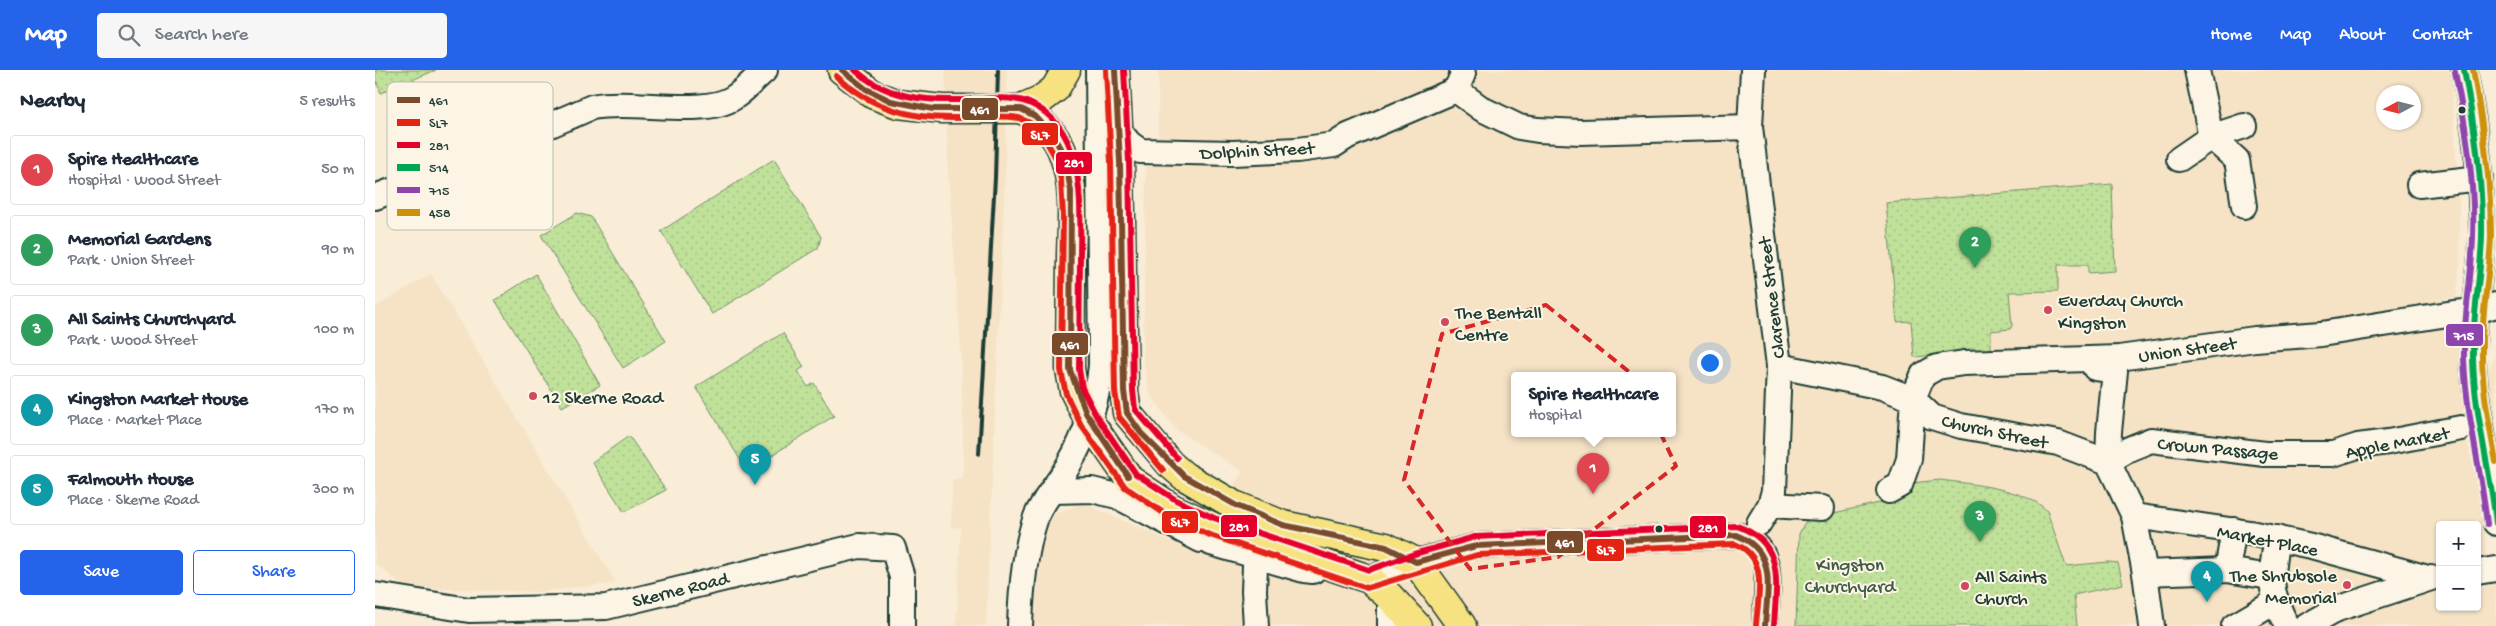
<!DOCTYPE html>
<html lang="en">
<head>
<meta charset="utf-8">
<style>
  :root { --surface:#fff; --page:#f6f6f7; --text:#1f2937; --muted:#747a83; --line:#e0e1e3; --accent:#2563eb }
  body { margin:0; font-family:"Gochi Hand",sans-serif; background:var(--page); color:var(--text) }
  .controls { position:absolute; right:15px; bottom:15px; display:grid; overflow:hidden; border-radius:5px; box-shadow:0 1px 4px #0004 }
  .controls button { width:45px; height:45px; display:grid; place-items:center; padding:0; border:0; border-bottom:1px solid var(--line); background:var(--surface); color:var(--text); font:25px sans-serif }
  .compass { position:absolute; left:2001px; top:15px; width:45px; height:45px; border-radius:50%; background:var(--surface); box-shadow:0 1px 4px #0004; rotate:263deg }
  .you { position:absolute; left:1334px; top:292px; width:18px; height:18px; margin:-12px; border:4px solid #fff; border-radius:50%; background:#1a73e8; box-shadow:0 0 0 8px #1a73e833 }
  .badge { display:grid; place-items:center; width:32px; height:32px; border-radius:50%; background:var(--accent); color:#fff; font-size:16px; font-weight:700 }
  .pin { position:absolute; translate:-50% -41px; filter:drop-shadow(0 1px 2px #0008) }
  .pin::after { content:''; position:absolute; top:26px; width:18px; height:15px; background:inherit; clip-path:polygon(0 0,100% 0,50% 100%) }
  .popup { position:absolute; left:1136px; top:302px; width:165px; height:65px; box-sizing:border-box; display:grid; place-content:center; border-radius:5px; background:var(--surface); filter:drop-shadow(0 1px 4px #0005); font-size:16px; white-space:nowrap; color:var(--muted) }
  .popup b { font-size:19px; color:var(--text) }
  .popup::after { content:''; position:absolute; left:50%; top:100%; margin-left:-10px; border:10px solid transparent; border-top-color:var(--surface) }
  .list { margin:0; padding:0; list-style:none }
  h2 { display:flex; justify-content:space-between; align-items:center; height:65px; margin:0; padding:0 20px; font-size:21px }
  h2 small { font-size:16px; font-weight:400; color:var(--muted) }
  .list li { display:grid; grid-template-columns:32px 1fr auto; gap:15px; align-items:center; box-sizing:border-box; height:70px; margin:0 10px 10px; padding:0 10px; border:1px solid var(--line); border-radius:5px }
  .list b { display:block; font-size:19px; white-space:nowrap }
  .list p { margin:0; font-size:16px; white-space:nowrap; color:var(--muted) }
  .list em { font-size:16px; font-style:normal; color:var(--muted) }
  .actions { display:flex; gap:10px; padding:15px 20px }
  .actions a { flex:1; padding:11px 0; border:1px solid var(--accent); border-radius:5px; text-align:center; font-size:18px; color:var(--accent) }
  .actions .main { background:var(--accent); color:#fff }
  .icon { flex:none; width:28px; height:28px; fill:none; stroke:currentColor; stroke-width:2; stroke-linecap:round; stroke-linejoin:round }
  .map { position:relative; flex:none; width:2121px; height:556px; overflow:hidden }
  header { display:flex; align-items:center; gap:30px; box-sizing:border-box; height:70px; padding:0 25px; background:var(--accent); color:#fff }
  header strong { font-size:24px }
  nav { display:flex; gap:28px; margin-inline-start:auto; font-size:18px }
  .search { width:350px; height:45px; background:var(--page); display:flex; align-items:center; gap:12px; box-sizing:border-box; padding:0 18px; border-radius:5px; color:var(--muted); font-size:19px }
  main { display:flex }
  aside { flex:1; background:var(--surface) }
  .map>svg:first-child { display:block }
  .built { fill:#f6e3c6; fill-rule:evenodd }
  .grass { fill:url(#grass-dots); stroke:#708f67 }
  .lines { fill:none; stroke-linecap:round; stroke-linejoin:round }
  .street-casing { stroke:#1f3d34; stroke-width:28 }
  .primary-casing { stroke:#1f3d34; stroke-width:31 }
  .street { stroke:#fcf5e5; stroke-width:24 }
  .primary { stroke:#f7e281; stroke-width:28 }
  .rail { stroke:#1f3d34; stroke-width:4 }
  .bus-1-casing { stroke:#fcf5e5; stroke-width:10 }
  .bus-2-casing { stroke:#fcf5e5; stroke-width:10 }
  .bus-3-casing { stroke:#fcf5e5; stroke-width:10 }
  .bus-4-casing { stroke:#fcf5e5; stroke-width:10 }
  .bus-5-casing { stroke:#fcf5e5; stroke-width:10 }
  .bus-6-casing { stroke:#fcf5e5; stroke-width:10 }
  .bus-1 { stroke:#7a4b2a; stroke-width:6 }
  .bus-2 { stroke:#e42313; stroke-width:6 }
  .bus-3 { stroke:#e4002b; stroke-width:6 }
  .bus-4 { stroke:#00a651; stroke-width:6 }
  .bus-5 { stroke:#8e44ad; stroke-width:6 }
  .bus-6 { stroke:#cc910a; stroke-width:6 }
  .marked { fill:none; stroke:#d62828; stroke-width:4; stroke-dasharray:10 6; stroke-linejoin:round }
  .bus-dot { fill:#1f3d34; stroke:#fcf5e5; stroke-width:2 }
  .poi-dot { fill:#d1495b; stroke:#fcf5e5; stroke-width:2 }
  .labels { text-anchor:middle; stroke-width:4; stroke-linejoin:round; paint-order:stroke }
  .street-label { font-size:19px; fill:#1f3d34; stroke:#fcf5e5 }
  .poi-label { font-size:19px; fill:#1f3d34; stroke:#fcf5e5; text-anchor:start }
  .park-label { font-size:19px; fill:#3f5e48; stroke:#fcf5e5 }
  .key { fill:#fcf5e5; stroke:#babeb0; stroke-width:1 }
  .key-label { font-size:14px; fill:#1f3d34 }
  .line-badge { stroke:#fcf5e5; stroke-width:2 }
  .badge-label { font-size:14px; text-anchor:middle; font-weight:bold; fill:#fff }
</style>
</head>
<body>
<header>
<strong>Map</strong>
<div class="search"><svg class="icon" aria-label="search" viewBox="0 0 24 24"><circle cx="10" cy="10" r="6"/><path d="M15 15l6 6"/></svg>Search here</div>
<nav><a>Home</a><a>Map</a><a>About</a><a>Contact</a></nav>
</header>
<main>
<aside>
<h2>Nearby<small>5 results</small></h2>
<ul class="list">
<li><span class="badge" style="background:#e0444e">1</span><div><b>Spire Healthcare</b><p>Hospital · Wood Street</p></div><em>50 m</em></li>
<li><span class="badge" style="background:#2e9e5b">2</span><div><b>Memorial Gardens</b><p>Park · Union Street</p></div><em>90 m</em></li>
<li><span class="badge" style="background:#2e9e5b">3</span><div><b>All Saints Churchyard</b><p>Park · Wood Street</p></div><em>100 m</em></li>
<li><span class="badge" style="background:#0f9aa8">4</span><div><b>Kingston Market House</b><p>Place · Market Place</p></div><em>170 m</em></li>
<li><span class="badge" style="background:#0f9aa8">5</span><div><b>Falmouth House</b><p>Place · Skerne Road</p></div><em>300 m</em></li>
</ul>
<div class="actions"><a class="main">Save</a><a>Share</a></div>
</aside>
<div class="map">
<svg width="2121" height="556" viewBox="0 0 2121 556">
  <defs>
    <pattern id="grass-dots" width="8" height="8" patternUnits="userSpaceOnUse" patternTransform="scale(1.25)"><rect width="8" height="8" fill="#c0e19a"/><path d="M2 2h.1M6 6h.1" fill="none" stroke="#a5c285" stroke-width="1.8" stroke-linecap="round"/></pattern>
  </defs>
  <rect width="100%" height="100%" fill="#f9edd7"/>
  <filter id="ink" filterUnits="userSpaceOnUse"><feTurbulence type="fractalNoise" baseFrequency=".02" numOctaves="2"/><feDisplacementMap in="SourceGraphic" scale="10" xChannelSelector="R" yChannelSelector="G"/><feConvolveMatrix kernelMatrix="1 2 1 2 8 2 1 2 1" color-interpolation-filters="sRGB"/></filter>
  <g filter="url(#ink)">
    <g class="built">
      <path d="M570,0h62l-2,110 -19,446h-30l5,-99 -10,1 1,-48 11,-2v-48l-3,-95 -12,-163z"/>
      <path d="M783,0h1293l8,132 1,61 -3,31 -2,3 -26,6 4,22h20l5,5 6,100 12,47 5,5 2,8 4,73 9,17v46h-1486l6,-96 67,-27 105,46 55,-77 -68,-43 -26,-37 -6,-31 3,-194 12,-4zM2008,22h30v30h-30zM1139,305h158v58h-158zM2065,455h37v82h-37z"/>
      <path d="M56,204l185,309 -78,9 -118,-4 -20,-4 -25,-21v-256z"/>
      <path d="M2121,283v107l-10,-84z"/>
    </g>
    <g class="grass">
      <path d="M0,0h61l-55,23 -6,-14z"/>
      <path d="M399,89l47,78 -3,11 -106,66 -51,-83z"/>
      <path d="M1737,114l3,87 -27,2v-8h-30v26l-49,1 3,34 -2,3 -19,2v19l-77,7 -3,-36 -14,1 -11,-119z"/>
      <path d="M202,143l14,4 75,124 -43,27 -82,-133z"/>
      <path d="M161,204l64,111 -38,22 -67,-107z"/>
      <path d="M408,263l21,34 -6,4 10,16 6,-4 20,33 -87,55 -51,-84z"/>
      <path d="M254,366l37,54 -42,22 -32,-50z"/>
      <path d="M1565,410c30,4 86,8 107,31l19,55 42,-4 10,1 5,21 -49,11 3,31h-281l3,-92 6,-12 10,-5 92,-20 3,-3 1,-11z"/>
    </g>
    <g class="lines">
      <defs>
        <g id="street">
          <path d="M1378,0l-3,57 29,239 -5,125 -4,14 -11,18"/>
          <path d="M1822,0l14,67 26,23 7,46"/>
          <path d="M2089,0c11,55 18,110 18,166 -1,41 -10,81 -9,122 2,56 18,110 23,165"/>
          <path d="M1081,20l26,19 37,18 19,3 43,2 169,-5"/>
          <path d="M1081,20l7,-16 -1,-4"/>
          <path d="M742,58l12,15 11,8 93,2 64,-3 37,-5 14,-9 108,-46"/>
          <path d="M1804,89l32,-22 33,-11"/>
          <path d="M2044,115l61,-7"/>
          <path d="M0,127l57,-21 160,-69c39,-8 111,10 141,-9 11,-7 22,-19 32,-28"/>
          <path d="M1716,290l4,8 20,3 -6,61 -1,30"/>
          <path d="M1404,296l103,21 31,12 19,18 29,9 97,17 50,19 26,54 116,17 61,13 117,32"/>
          <path d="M1733,392l21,-13 22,-9 114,14h68l25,-8 30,-4 73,-14"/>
          <path d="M678,421l39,-1 25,6 84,44"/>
          <path d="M1514,421l11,-6 9,-26 4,-60 10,-24 14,-8 27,-4 155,-5 136,-19 66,-5 133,-21 22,-2 20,-6"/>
          <path d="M1395,435l52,3"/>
          <path d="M1759,446l11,57 7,53"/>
          <path d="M1902,468c-7,40 -9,51 10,88"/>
          <path d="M836,473l93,27 9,1"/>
          <path d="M1852,500l7,-40"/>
          <path d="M2102,502l19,-3"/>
          <path d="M1770,503l82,-3 43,7"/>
          <path d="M994,509l47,-17 60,-16 260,-11c43,10 30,56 29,91"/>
          <path d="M0,525l94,15 137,-3 253,-61 34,2 9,29v49"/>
          <path d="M1015,527v29"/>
          <path d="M645,556c1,-36 4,-74 16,-109 7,-17 23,-35 32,-51 18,-31 30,-66 33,-101l-3,-295"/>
          <path d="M881,556l-2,-35 2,-50"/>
          <path d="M1859,556l41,-24"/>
          <path d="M1932,556l30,-17 94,-31"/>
        </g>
        <g id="primary">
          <path d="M467,0l32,25 24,9 44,5h79l17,-7 17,-13 11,-19"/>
          <path d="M740,0l5,92 4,229 3,22 43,51 14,12 45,26"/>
          <path d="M646,39c19,9 36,26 43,47 11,31 8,66 7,99 0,38 -1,77 -1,115l4,21 15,30 41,59 42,28 39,18"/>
          <path d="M862,436l46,19 103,22 30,15 46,64"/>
          <path d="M846,459l148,50 21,18 27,29"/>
        </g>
      </defs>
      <use href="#street" class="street-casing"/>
      <use href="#primary" class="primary-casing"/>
      <use href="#street" class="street"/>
      <use href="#primary" class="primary"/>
      <path class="rail" d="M604,384l16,-276 3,-108"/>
      <defs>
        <g id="bus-1">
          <path d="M467,0l24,19 25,12 42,8h88l14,7 17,18 12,21 7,36 -1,179 16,43 42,63"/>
          <path d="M740,0l5,92 4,229 3,22 14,20 43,43 53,30 46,19 103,22 30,15 60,-16 260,-11c42,16 31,54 29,91"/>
        </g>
        <g id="bus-2">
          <path d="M731,0l5,92 4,229 4,26 44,53"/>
          <path d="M461,6c35,32 74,43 121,42 21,-1 41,-3 62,0l11,5 15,16 11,19 5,22 2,36 -2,154 5,24 15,31 44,62 43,29 39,18 160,54 110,-33 258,-11c34,13 23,51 21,81"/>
        </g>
        <g id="bus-3">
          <path d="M480,0c30,27 68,31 107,30 21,-1 48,-5 67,3 59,25 51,105 51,156 0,37 -1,73 -1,110l3,19 15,29 39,57 40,26 38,18 155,52 45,-16 61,-17 262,-11c49,17 39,58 37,100"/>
          <path d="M749,0l5,92 4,228 2,19 42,49"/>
        </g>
        <path id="bus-4" d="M2089,0c10,55 19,110 18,166 -1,41 -10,81 -9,121 1,56 17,111 23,166"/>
        <path id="bus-5" d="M2080,2c11,54 20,110 18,165 -1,41 -10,81 -9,122 2,55 17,110 23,165"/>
        <path id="bus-6" d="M2098,0c10,54 18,110 18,166 -1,36 -9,73 -9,109 -1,40 7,78 14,117"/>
      </defs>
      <use href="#bus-1" class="bus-1-casing"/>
      <use href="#bus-2" class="bus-2-casing"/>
      <use href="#bus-3" class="bus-3-casing"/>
      <use href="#bus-4" class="bus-4-casing"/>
      <use href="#bus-5" class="bus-5-casing"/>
      <use href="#bus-6" class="bus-6-casing"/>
      <use href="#bus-1" class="bus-1"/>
      <use href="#bus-2" class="bus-2"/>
      <use href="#bus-3" class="bus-3"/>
      <use href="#bus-4" class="bus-4"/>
      <use href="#bus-5" class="bus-5"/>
      <use href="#bus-6" class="bus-6"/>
    </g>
  </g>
  <path class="marked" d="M1171,235l87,70 43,91 -118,91 -88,12 -66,-89 38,-146z"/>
  <g class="bus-dot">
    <circle cx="2087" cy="40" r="4.5"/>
    <circle cx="1284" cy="459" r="4.5"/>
  </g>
  <g class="poi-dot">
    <circle cx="1673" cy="240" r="5"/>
    <circle cx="1070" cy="252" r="5"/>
    <circle cx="158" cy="326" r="5"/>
    <circle cx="1972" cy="515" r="5"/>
    <circle cx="1590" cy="516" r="5"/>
  </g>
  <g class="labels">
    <g class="street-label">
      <text transform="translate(882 79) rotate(-3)" y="7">Dolphin Street</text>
      <text transform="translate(1395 228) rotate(-97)" y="7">Clarence Street</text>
      <text transform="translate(1812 278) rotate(-8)" y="7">Union Street</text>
      <text transform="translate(1620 360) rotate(12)" y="7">Church Street</text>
      <text transform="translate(2022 371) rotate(-11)" y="7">Apple Market</text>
      <text transform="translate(1843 377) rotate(5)" y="7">Crown Passage</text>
      <text transform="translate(1893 469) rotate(11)" y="7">Market Place</text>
      <text transform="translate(305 518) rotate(-14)" y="7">Skerne Road</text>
    </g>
    <g class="poi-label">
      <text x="1683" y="236">Everday Church<tspan x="1683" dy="22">Kingston</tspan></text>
      <text x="1080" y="248">The Bentall<tspan x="1080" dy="22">Centre</tspan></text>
      <text x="168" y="333">12 Skerne Road</text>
      <text x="1962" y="511" text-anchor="end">The Shrubsole<tspan x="1962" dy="22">Memorial</tspan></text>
      <text x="1600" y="512">All Saints<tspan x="1600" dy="22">Church</tspan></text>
    </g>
    <g class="park-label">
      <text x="1475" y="500">Kingston<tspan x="1475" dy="22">Churchyard</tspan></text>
    </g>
  </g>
  <rect x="12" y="12" width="166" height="148" rx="8" class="key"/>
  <rect x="22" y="27" width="23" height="6" fill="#7a4b2a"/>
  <rect x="22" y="49" width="23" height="7" fill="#e42313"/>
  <rect x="22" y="72" width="23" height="6" fill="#e4002b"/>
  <rect x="22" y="94" width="23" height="7" fill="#00a651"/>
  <rect x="22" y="117" width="23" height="6" fill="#8e44ad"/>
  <rect x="22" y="139" width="23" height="7" fill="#cc910a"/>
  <g class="key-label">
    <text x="54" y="35">461</text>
    <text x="54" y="57">SL7</text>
    <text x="54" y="80">281</text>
    <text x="54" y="102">514</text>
    <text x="54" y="125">715</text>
    <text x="54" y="147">458</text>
  </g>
  <g class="line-badge">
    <rect x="586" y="27" width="38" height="24" rx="5" fill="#7a4b2a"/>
    <rect x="646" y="52" width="38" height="24" rx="5" fill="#e42313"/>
    <rect x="680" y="81" width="38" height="24" rx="5" fill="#e4002b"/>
    <rect x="2070" y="253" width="39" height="24" rx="5" fill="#8e44ad"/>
    <rect x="676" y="262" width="38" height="24" rx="5" fill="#7a4b2a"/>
    <rect x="786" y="440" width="38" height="24" rx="5" fill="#e42313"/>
    <rect x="845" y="444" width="38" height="24" rx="5" fill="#e4002b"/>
    <rect x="1314" y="445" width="38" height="24" rx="5" fill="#e4002b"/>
    <rect x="1171" y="460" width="38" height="24" rx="5" fill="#7a4b2a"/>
    <rect x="1211" y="468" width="39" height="24" rx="5" fill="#e42313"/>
  </g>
  <g class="badge-label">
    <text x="605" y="44">461</text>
    <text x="665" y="69">SL7</text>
    <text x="699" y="97">281</text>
    <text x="2089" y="270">715</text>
    <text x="695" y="279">461</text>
    <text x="805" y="456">SL7</text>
    <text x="864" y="461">281</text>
    <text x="1333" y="462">281</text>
    <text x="1190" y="477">461</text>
    <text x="1231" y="484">SL7</text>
  </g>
</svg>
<div class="controls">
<button>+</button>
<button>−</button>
</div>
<svg class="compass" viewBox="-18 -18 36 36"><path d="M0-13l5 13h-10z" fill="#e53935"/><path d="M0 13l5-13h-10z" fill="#747a83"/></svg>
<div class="you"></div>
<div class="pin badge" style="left:1218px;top:424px;background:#e0444e">1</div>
<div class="popup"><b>Spire Healthcare</b>Hospital</div>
<div class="pin badge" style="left:1600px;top:198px;background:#2e9e5b">2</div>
<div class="pin badge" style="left:1605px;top:472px;background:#2e9e5b">3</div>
<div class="pin badge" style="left:1832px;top:532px;background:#0f9aa8">4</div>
<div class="pin badge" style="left:380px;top:415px;background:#0f9aa8">5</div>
</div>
</main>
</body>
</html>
